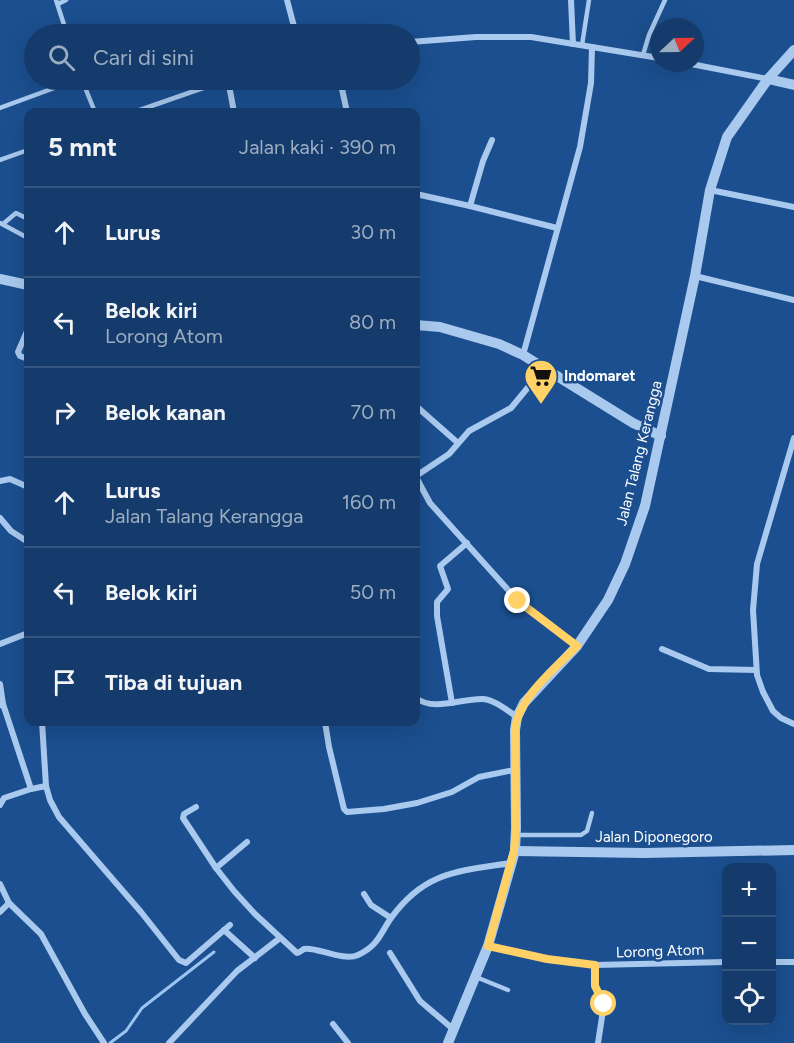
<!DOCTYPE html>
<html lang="id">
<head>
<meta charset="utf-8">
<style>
  :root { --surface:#143b6b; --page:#214673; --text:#f1f3f6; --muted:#9dadc1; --line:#33557e }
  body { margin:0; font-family:Figtree,sans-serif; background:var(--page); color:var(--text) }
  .controls { position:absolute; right:18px; bottom:18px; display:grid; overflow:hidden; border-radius:12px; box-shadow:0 6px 24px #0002 }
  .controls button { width:54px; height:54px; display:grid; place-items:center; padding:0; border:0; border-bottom:2px solid var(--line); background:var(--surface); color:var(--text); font:30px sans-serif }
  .compass { position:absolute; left:650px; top:18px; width:54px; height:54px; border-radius:50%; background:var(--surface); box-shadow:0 6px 24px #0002; rotate:68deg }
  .stop { position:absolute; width:18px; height:18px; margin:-14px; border:4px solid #ffd166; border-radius:50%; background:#fff }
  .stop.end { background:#ffd166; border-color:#fff; box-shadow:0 2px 6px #0008 }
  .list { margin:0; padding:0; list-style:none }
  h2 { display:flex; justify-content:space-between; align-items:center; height:78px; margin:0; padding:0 24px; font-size:26px }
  h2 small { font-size:20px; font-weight:400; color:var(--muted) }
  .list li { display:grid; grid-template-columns:39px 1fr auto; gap:18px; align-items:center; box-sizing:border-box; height:90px; padding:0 24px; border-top:2px solid var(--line) }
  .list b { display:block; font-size:22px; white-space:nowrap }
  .list p { margin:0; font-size:20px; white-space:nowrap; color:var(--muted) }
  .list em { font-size:20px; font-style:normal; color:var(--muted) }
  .icon { flex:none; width:33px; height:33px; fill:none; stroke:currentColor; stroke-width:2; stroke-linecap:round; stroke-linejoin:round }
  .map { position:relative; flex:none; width:794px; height:1043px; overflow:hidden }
  .search { position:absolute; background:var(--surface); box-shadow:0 6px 24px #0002; left:24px; top:24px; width:396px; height:66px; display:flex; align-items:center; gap:15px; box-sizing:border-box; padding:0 21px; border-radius:33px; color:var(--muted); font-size:22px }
  .panel { position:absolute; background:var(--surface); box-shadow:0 6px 24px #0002; left:24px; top:108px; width:396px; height:618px; border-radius:12px }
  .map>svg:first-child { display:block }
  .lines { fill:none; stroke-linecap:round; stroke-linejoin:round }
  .stream { stroke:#9cc4f0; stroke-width:3 }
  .service { stroke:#a9c9ee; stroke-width:4.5 }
  .minor { stroke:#a9c9ee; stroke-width:6 }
  .tertiary { stroke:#a9c9ee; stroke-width:10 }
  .route { stroke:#ffd166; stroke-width:8 }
  .labels { text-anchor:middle; stroke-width:5; stroke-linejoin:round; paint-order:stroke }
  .poi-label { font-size:15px; font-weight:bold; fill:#fff; stroke:#1b4f8f; text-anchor:start }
  .street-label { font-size:15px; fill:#fff; stroke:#1b4f8f }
</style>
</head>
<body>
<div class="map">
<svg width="794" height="1043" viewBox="0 0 794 1043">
  <rect width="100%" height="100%" fill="#1b4f8f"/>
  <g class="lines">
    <path class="stream" d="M110,1043l16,-12 16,-23 72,-56"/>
    <g class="service">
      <path d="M56,0l11,34"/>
      <path d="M58,4l8,-4"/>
      <path d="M582,45l7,-45"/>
      <path d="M643,55l6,-20 16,-35"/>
      <path d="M82,80l13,32"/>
      <path d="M0,108l76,-28"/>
      <path d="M134,112l92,-32"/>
      <path d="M0,160l28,-10"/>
      <path d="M0,223l28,15"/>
      <path d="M3,224l13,-11 12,6"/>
      <path d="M516,835h65l6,-4 5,-18"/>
      <path d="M476,977l32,13"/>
    </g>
    <g class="minor">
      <path d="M287,0l9,34"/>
      <path d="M571,0l2,44"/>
      <path d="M410,42l66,-5h55l128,21"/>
      <path d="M686,63l82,16"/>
      <path d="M228,80l6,32"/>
      <path d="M340,80l7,32"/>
      <path d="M710,190l84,17"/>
      <path d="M416,194l54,12 87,22"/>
      <path d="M470,206l13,-45 9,-21"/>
      <path d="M695,276l99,24"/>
      <path d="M28,329l-10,23 2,4 8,3"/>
      <path d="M523,355l57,-208 11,-64 1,-36"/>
      <path d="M416,406l42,37"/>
      <path d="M794,438l-37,126 -4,46 4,65 6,17 10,19 8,7 13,6"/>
      <path d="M416,476l33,-22 20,-23 42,-23 33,-40"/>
      <path d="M416,477l14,26 88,98 59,45"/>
      <path d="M0,481l10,-2 18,8"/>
      <path d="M0,518l11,13 17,11"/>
      <path d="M0,644l28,-11"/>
      <path d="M662,649l47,20 47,1"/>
      <path d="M0,684l3,20 -2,1"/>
      <path d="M416,698c18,14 46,0 67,1 12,1 24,11 34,18"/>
      <path d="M452,703l-15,-87v-14l11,-13 -8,-23 27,-23"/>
      <path d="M3,704l28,85 15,-3 4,14 9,17 82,95 38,48 7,3 44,-38"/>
      <path d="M42,722l4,64"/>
      <path d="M325,722l4,25 15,62 3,3 37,-3 33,-6 35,-11 27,-15 35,-7"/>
      <path d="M0,805l4,-7 27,-9"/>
      <path d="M196,807l-12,7 -1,4 33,50 18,23 21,23 42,39c2,0 5,-3 7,-4 11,-3 39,13 54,6 20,-9 22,-21 33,-37 34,-47 68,-47 120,-55"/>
      <path d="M216,868l31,-26"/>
      <path d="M0,884l9,19 32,31 44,80 19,29"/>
      <path d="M364,894l7,11 20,13"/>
      <path d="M0,912l9,-9"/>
      <path d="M224,930l31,28"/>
      <path d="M488,946l59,13 48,6 131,-3"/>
      <path d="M390,953l30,48 33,28"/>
      <path d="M772,962h22"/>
      <path d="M595,965v21l9,18 -6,39"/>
      <path d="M333,1024l15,19"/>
      <path d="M169,1043l68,-72 43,-33"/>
    </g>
    <g class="tertiary">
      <path d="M768,79l26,6"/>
      <path d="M0,279l28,6"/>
      <path d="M416,325l24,2 59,17 24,11 110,68 28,13"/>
      <path d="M515,851l129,2 150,-3"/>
      <path d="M448,1043l40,-97 27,-95 1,-23 -1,-98 2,-13 7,-14 53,-57 31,-46 17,-36 20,-58 50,-230 15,-86 17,-53 41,-58 26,-29"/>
    </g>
  </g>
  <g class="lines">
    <path class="route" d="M518,601l59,45c-22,22 -59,52 -62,84l1,98 -2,23 -26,95 59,13 48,6v21l9,18"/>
  </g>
  <defs>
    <symbol id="supermarket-pin" viewBox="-11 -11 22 30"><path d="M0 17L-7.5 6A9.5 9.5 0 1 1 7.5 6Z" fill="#ffd166" stroke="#1b4f8f"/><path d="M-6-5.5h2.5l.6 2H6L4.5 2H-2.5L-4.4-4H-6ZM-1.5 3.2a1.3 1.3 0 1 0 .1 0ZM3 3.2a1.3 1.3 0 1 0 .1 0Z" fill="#111"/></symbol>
  </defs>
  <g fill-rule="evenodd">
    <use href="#supermarket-pin" x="522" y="357" width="38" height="52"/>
  </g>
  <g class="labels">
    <g class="poi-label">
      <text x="564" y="381">Indomaret</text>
    </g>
    <g class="street-label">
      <text transform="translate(639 453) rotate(-76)" y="5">Jalan Talang Kerangga</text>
      <text x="654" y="842">Jalan Diponegoro</text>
      <text transform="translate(660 951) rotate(-2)" y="5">Lorong Atom</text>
    </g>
  </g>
</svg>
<div class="controls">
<button>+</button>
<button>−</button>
<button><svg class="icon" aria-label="locate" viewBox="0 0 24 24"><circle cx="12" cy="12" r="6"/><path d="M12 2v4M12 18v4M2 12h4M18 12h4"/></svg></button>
</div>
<svg class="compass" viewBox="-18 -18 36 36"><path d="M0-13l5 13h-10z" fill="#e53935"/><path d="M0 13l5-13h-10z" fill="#9dadc1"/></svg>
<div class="stop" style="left:604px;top:1004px"></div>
<div class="stop end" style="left:518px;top:601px"></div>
<div class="search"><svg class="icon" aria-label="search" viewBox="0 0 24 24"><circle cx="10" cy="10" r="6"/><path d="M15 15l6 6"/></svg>Cari di sini</div>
<section class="panel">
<h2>5 mnt<small>Jalan kaki · 390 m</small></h2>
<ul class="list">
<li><svg class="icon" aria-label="ahead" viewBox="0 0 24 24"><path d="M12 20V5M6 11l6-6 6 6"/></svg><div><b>Lurus</b></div><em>30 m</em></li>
<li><svg class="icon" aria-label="left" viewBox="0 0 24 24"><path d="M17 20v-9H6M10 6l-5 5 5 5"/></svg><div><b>Belok kiri</b><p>Lorong Atom</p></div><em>80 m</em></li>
<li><svg class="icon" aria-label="right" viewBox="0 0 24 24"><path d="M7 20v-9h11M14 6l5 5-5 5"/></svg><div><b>Belok kanan</b></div><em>70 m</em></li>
<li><svg class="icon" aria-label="ahead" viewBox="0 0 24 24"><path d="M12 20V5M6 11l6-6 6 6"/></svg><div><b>Lurus</b><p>Jalan Talang Kerangga</p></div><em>160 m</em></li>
<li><svg class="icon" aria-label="left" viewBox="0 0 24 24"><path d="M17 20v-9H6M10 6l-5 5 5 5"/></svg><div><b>Belok kiri</b></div><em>50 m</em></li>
<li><svg class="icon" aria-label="arrive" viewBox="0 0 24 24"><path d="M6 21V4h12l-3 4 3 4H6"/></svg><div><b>Tiba di tujuan</b></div></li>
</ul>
</section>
</div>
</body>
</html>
